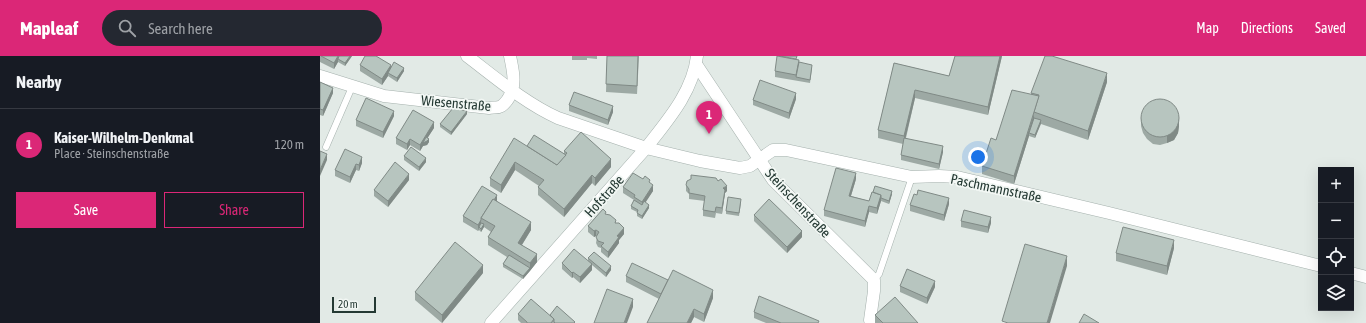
<!DOCTYPE html>
<html lang="en">
<head>
<meta charset="utf-8">
<style>
  :root { --surface:#171b24; --page:#242831; --text:#f1f3f6; --muted:#9ea1a6; --line:#363941; --accent:#db2777 }
  body { margin:0; font-family:"Asap Condensed",sans-serif; background:var(--page); color:var(--text) }
  .controls { position:absolute; right:12px; bottom:12px; display:grid; overflow:hidden; border-radius:0px; box-shadow:0 4px 16px #0002 }
  .controls button { width:36px; height:36px; display:grid; place-items:center; padding:0; border:0; border-bottom:1px solid var(--line); background:var(--surface); color:var(--text); font:20px sans-serif }
  .scale { position:absolute; left:12px; bottom:10px; width:44px; box-sizing:border-box; padding-left:4px; border:2px solid #243933; border-top:0; font-size:11px; line-height:14px; white-space:nowrap; color:#243933; -webkit-text-stroke:3px #f2f7f4; paint-order:stroke }
  .you { position:absolute; left:658px; top:101px; width:14px; height:14px; margin:-10px; border:3px solid #fff; border-radius:50%; background:#1a73e8; box-shadow:0 0 0 6px #1a73e833 }
  .badge { display:grid; place-items:center; width:26px; height:26px; border-radius:50%; background:var(--accent); color:#fff; font-size:13px; font-weight:700 }
  .pin { position:absolute; translate:-50% -33px; filter:drop-shadow(0 1px 2px #0008) }
  .pin::after { content:''; position:absolute; top:21px; width:14px; height:12px; background:inherit; clip-path:polygon(0 0,100% 0,50% 100%) }
  .list { margin:0; padding:0; list-style:none }
  h2 { display:flex; justify-content:space-between; align-items:center; height:52px; margin:0; padding:0 16px; font-size:17px }
  h2 small { font-size:13px; font-weight:400; color:var(--muted) }
  .list li { display:grid; grid-template-columns:26px 1fr auto; gap:12px; align-items:center; box-sizing:border-box; height:72px; padding:0 16px; border-top:1px solid var(--line) }
  .list b { display:block; font-size:15px; white-space:nowrap }
  .list p { margin:0; font-size:13px; white-space:nowrap; color:var(--muted) }
  .list em { font-size:13px; font-style:normal; color:var(--muted) }
  .actions { display:flex; gap:8px; padding:12px 16px }
  .actions a { flex:1; padding:9px 0; border:1px solid var(--accent); border-radius:0px; text-align:center; font-size:14px; color:var(--accent) }
  .actions .main { background:var(--accent); color:#fff }
  .icon { flex:none; width:22px; height:22px; fill:none; stroke:currentColor; stroke-width:2; stroke-linecap:round; stroke-linejoin:round }
  .map { position:relative; flex:none; width:1046px; height:267px; overflow:hidden }
  header { display:flex; align-items:center; gap:24px; box-sizing:border-box; height:56px; padding:0 20px; background:var(--accent); color:#fff }
  header strong { font-size:19px }
  nav { display:flex; gap:22px; margin-inline-start:auto; font-size:14px }
  .search { width:280px; height:36px; background:var(--page); display:flex; align-items:center; gap:10px; box-sizing:border-box; padding:0 14px; border-radius:22px; color:var(--muted); font-size:15px }
  main { display:flex }
  aside { flex:1; background:var(--surface) }
  .map>svg:first-child { display:block }
  .lines { fill:none; stroke-linecap:round; stroke-linejoin:round }
  .lane-casing { stroke:#a5b1ad; stroke-width:7 }
  .street-casing { stroke:#a5b1ad; stroke-width:13 }
  .lane { stroke:#fff; stroke-width:6 }
  .street { stroke:#fff; stroke-width:12 }
  .wall { fill:#9da9a4 }
  .shaded-wall { fill:#808a86 }
  .building { fill:#b7c5bf; stroke:#808a86 }
  .labels { text-anchor:middle; stroke-width:3.5; stroke-linejoin:round; paint-order:stroke }
  .street-label { font-size:14px; fill:#243933; stroke:#f2f7f4 }
</style>
</head>
<body>
<header>
<strong>Mapleaf</strong>
<div class="search"><svg class="icon" aria-label="search" viewBox="0 0 24 24"><circle cx="10" cy="10" r="6"/><path d="M15 15l6 6"/></svg>Search here</div>
<nav><a>Map</a><a>Directions</a><a>Saved</a></nav>
</header>
<main>
<aside>
<h2>Nearby<small></small></h2>
<ul class="list">
<li><span class="badge">1</span><div><b>Kaiser-Wilhelm-Denkmal</b><p>Place · Steinschenstraße</p></div><em>120 m</em></li>
</ul>
<div class="actions"><a class="main">Save</a><a>Share</a></div>
</aside>
<div class="map">
<svg width="1046" height="267" viewBox="0 0 1046 267">
  <rect width="100%" height="100%" fill="#e2eae6"/>
  <g class="lines">
    <defs>
      <g id="lane">
        <path d="M6,91l26,-60"/>
        <path d="M554,224l5,-6 33,-97"/>
      </g>
      <g id="street">
        <path d="M147,0c29,22 58,47 91,62l88,30 54,13 40,7 10,-2 23,-16h13l126,27 27,-1 18,1 152,36 212,53"/>
        <path d="M376,8l77,116 101,100v11l-4,29 1,3"/>
        <path d="M0,20l64,20 105,12c3,-1 7,0 10,-1 4,-1 6,-4 9,-8 9,-14 5,-28 2,-43"/>
        <path d="M1031,217l15,4"/>
        <path d="M171,267l155,-175c21,-27 47,-56 51,-92"/>
      </g>
    </defs>
    <use href="#lane" class="lane-casing"/>
    <use href="#street" class="street-casing"/>
    <use href="#lane" class="lane"/>
    <use href="#street" class="street"/>
  </g>
  <g class="wall">
    <path d="M0,0h32l-7,10 -7,-4 -4,7 -14,-7z"/>
    <path d="M252,0h25v3l-10,-1v2h-15z"/>
    <path d="M287,0h32l-2,38 -31,-2z"/>
    <path d="M635,0h47l-14,59 -73,-17 -9,40 37,14 -4,17 -38,-9v-5l2,-11 -25,-6v-8l16,-67 55,13z"/>
    <path d="M477,3l2,3 13,6 -2,15 -35,-6v-6z"/>
    <path d="M40,9l31,2 13,4 -7,11 -9,-6 -6,9 -22,-14z"/>
    <path d="M0,26l13,11 -10,23 -3,-1z"/>
    <path d="M787,26l-19,58 -47,-16 -6,14 -6,-2 -15,48 -32,-10v-8l14,-26 35,-45v-2z"/>
    <path d="M476,43l-7,20 -36,-14v-5z"/>
    <path d="M249,49l44,7 -5,13 -39,-14z"/>
    <path d="M147,58l-16,21 -11,-8v-3z"/>
    <path d="M74,60l-11,22 -27,-12v-6z"/>
    <path d="M821,62l38,8 -1,7 -4,7 -7,3 -7,2 -7,-1 -6,-5 -4,-6 -2,-7z"/>
    <path d="M114,72l-7,10 2,4 -2,3 -4,1 -3,5 -10,-6 -3,5 -11,-6v-6z"/>
    <path d="M207,90l37,8v-3l47,16 -16,19 -3,-3 -28,34 -26,-22v-8l1,-1 -24,-16 -14,23 -11,-7v-8z"/>
    <path d="M84,100l22,6 -7,9 -15,-11z"/>
    <path d="M42,101v6l-3,8 -3,-1 -6,13 -15,-7v-6z"/>
    <path d="M536,123l-5,17 18,5 23,-7 -3,10 -8,-3 -4,13 -8,-2 -4,15 -41,-11v-6z"/>
    <path d="M89,124l-21,27 -14,-11v-6z"/>
    <path d="M330,128l3,7 -8,11 4,6 -7,11 -5,-3v-4l-6,-3v-3l3,-6 -11,-7v-6z"/>
    <path d="M366,129l41,6 -2,2 -3,21 -6,-1 -1,5 -12,-2v-6l2,-9 -16,-2v-5l-3,-3z"/>
    <path d="M177,145l34,29 -9,15 15,17 -14,17 -20,-12v-3l4,-7 -19,-12v-8l3,-5 -7,-5 -3,5 -2,-2 -1,1 -15,-9v-6z"/>
    <path d="M421,147l-2,13 -13,-2v-3z"/>
    <path d="M629,148l-5,17 -34,-10v-6z"/>
    <path d="M286,159l10,8 8,11 -5,6v3l-11,15 -7,-6v-4l-3,-1 -2,-4 1,-6 -1,-1 -2,1 -6,-5v-6z"/>
    <path d="M434,159l48,22 -15,16 -33,-32z"/>
    <path d="M641,165l30,2 -3,10 -27,-6z"/>
    <path d="M854,192l-7,27 -51,-14v-8z"/>
    <path d="M268,202l23,12 -5,7 -14,-12v5l-12,13 -7,-6 -1,1 -10,-9v-6l26,-2z"/>
    <path d="M163,217l-41,50 -27,-23v-8z"/>
    <path d="M306,220l42,4 45,18 -9,24 -10,-5 -3,6h-44l12,-24 -33,-17z"/>
    <path d="M580,230l35,1 -8,17 -27,-12z"/>
    <path d="M434,256l65,11h-53l-12,-5z"/>
    <path d="M198,258l32,1 25,8h-54l-3,-3z"/>
    <path d="M555,259l43,8h-43z"/>
  </g>
  <g class="shaded-wall">
    <path d="M18,0h3l-3,3v3l-4,7v-6z"/>
    <path d="M30,0h2l-7,10v-3z"/>
    <path d="M680,0h2l-14,59v-8z"/>
    <path d="M71,9v6l-3,2v3l-6,9v-6z"/>
    <path d="M84,12v3l-7,11v-4z"/>
    <path d="M787,17v9l-19,58v-9z"/>
    <path d="M13,32v5l-10,23v-6z"/>
    <path d="M595,34v8l-11,46v-8z"/>
    <path d="M476,37v6l-7,20v-6z"/>
    <path d="M293,50v6l-5,13v-5z"/>
    <path d="M74,55v5l-11,22v-6z"/>
    <path d="M147,55v3l-16,21v-3z"/>
    <path d="M714,58v7l-5,12v3l-15,48v-8z"/>
    <path d="M859,62v8l-1,7 -4,7 -7,3v-8z"/>
    <path d="M721,64v3l-6,15v-3z"/>
    <path d="M114,66v6l-9,14 4,-3v3l-2,3 -4,1 -3,5v-6z"/>
    <path d="M90,83v6l-3,5v-6z"/>
    <path d="M623,90v6l-4,17v-5z"/>
    <path d="M7,98v6l-7,16v-6z"/>
    <path d="M42,101v6l-3,8v-6z"/>
    <path d="M106,102v4l-7,9v-4z"/>
    <path d="M291,103v8l-16,19v-8z"/>
    <path d="M195,106v8l-14,23v-8z"/>
    <path d="M36,108v6l-6,13v-6z"/>
    <path d="M536,117v6l-7,23v-6z"/>
    <path d="M89,118v6l-21,27v-6z"/>
    <path d="M272,119v8l-28,34v-8z"/>
    <path d="M333,129v6l-11,17v-6z"/>
    <path d="M407,130v5l-2,2 -3,21 1,-26z"/>
    <path d="M572,135v3l-3,10v-3z"/>
    <path d="M177,139v6l-15,17z"/>
    <path d="M561,139v6l-4,13v-6z"/>
    <path d="M629,142v6l-5,17v-6z"/>
    <path d="M329,149v3l-7,11v-3z"/>
    <path d="M549,150v6l-4,15v-6z"/>
    <path d="M671,161v6l-3,10v-6z"/>
    <path d="M161,164v6l-2,1 -1,4v-6z"/>
    <path d="M211,166v8l-13,21v-8z"/>
    <path d="M164,168v3l-3,5v-3z"/>
    <path d="M304,172v6l-5,6v3l-11,15v-6l9,-16z"/>
    <path d="M276,174v6l-2,1v-6z"/>
    <path d="M482,175v6l-15,16v-6z"/>
    <path d="M854,184v8l-7,27v-9z"/>
    <path d="M217,198v8l-7,9v-8z"/>
    <path d="M747,200v10l-17,57h-3z"/>
    <path d="M272,208v6l-12,13v-6z"/>
    <path d="M163,209v8l-41,50v-8z"/>
    <path d="M291,210v4l-5,7v-4z"/>
    <path d="M210,212v3l-7,8v-3z"/>
    <path d="M253,216v5l-1,1v-5z"/>
    <path d="M615,225v6l-8,17v-6z"/>
    <path d="M393,234v8l-9,24v-8z"/>
    <path d="M313,243v8l-6,16h-3z"/>
    <path d="M374,253v8l-3,6h-4z"/>
  </g>
  <g class="building">
    <path d="M1,0h17l-4,7z"/>
    <path d="M19,0h11l-5,7 -7,-4z"/>
    <path d="M45,0h11l15,9 -9,14 -22,-14z"/>
    <path d="M287,0h31l-1,30 -31,-2z"/>
    <path d="M457,0l22,4 -3,15 -21,-4z"/>
    <path d="M460,0h17l-1,3z"/>
    <path d="M635,0h45l-12,51 -73,-17 -11,46 -26,-6 16,-67 55,13z"/>
    <path d="M725,0h7l55,17 -19,58 -54,-19 5,-17 -8,-2z"/>
    <path d="M74,6l10,6 -7,10 -9,-5z"/>
    <path d="M479,6l13,3 -2,15 -14,-3z"/>
    <path d="M440,24l36,13 -7,20 -36,-13z"/>
    <path d="M0,26l13,6 -10,22 -3,-1z"/>
    <path d="M692,34l27,6 -25,80 -32,-10 9,-28 5,2z"/>
    <path d="M254,36l39,14 -5,14 -39,-15z"/>
    <path d="M46,42l28,13 -11,21 -27,-12z"/>
    <circle cx="840" cy="62" r="19"/>
    <path d="M133,52l14,3 -16,21 -11,-8z"/>
    <path d="M93,54l21,12 -14,23 -10,-6 -3,5 -11,-6z"/>
    <path d="M714,62l7,2 -6,15 -6,-2z"/>
    <path d="M261,76l30,27 -16,19 -3,-3 -28,34 -26,-22 6,-7 -29,-18 -14,23 -11,-7 24,-40 43,27 10,-12 -3,-2z"/>
    <path d="M214,79l32,20 -9,10 -30,-19z"/>
    <path d="M106,81l3,2 -2,2 -4,2z"/>
    <path d="M584,82l39,8 -4,18 -38,-9z"/>
    <path d="M91,91l15,11 -7,9 -15,-11z"/>
    <path d="M25,93l17,8 -3,8 -3,-1 -6,13 -15,-7z"/>
    <path d="M0,95l7,3 -7,16z"/>
    <path d="M75,106l14,12 -21,27 -14,-11z"/>
    <path d="M516,112l20,5 -7,23 20,5 3,-9 9,3 -4,13 -8,-2 -4,15 -41,-11z"/>
    <path d="M313,117l10,6 2,-3 5,4 -1,2 4,3 -11,17 -8,-5 1,-2 -12,-8z"/>
    <path d="M371,119l25,3 2,3 3,-2 6,7 -4,2 2,2 -3,18 -6,-1 -1,5 -12,-2 2,-14 -16,-3v-4l-3,-4 1,-4 4,-2z"/>
    <path d="M162,130l15,9 -3,5 -1,-1 -12,19v2l-3,5 -15,-9z"/>
    <path d="M555,130l17,5 -3,10 -8,-3v-3l-8,-3z"/>
    <path d="M598,134l31,8 -5,17 -34,-10 4,-11 3,1z"/>
    <path d="M408,141l13,2 -2,14 -13,-2z"/>
    <path d="M173,143l38,23 -13,21 19,11 -7,9 -42,-26 7,-11 -14,-8z"/>
    <path d="M449,143l33,32 -15,16 -33,-32z"/>
    <path d="M314,144l8,5 2,-4 5,4 -7,11 -5,-3 1,-3 -7,-4z"/>
    <path d="M283,153l3,3 -1,2 5,1 6,5 -1,3h4l5,5 -7,8 2,1 -11,15 -7,-6 3,-3 -6,-2 -2,-4 3,-5 -3,-2 -2,1 -6,-5z"/>
    <path d="M644,154l27,7 -3,10 -27,-6z"/>
    <path d="M161,167l3,1 -3,5 -2,-2z"/>
    <path d="M803,171l51,13 -7,26 -51,-13z"/>
    <path d="M135,186l28,23 -41,50 -27,-23z"/>
    <path d="M705,188l42,12 -20,67h-39l-6,-2z"/>
    <path d="M254,193l18,15 -12,13 -7,-5 -1,1 -10,-10z"/>
    <path d="M274,196l17,14 -5,7 -18,-15z"/>
    <path d="M189,199l21,13 -7,8 -20,-12z"/>
    <path d="M312,207l36,17 -7,14 -35,-18z"/>
    <path d="M587,213l28,12 -8,17 -27,-12z"/>
    <path d="M353,214l40,20 -9,24 -10,-5 -7,14h-40z"/>
    <path d="M287,233l26,10 -9,24h-30z"/>
    <path d="M439,240l60,25 -1,2h-37l-27,-11z"/>
    <path d="M575,241l23,26h-35l-8,-8z"/>
    <path d="M211,243l23,20 -3,4h-24v-1l-9,-8z"/>
    <path d="M237,250l18,16 -1,1h-19l-1,-1v-3l-4,-4z"/>
    <path d="M764,258l15,9h-20z"/>
  </g>
  <g class="labels">
    <g class="street-label">
      <text transform="translate(136 47) rotate(5)" y="5">Wiesenstraße</text>
      <text transform="translate(676 132) rotate(12)" y="5">Paschmannstraße</text>
      <text transform="translate(284 140) rotate(-48)" y="5">Hofstraße</text>
      <text transform="translate(478 147) rotate(47)" y="5">Steinschenstraße</text>
    </g>
  </g>
</svg>
<div class="controls">
<button>+</button>
<button>−</button>
<button><svg class="icon" aria-label="locate" viewBox="0 0 24 24"><circle cx="12" cy="12" r="6"/><path d="M12 2v4M12 18v4M2 12h4M18 12h4"/></svg></button>
<button><svg class="icon" aria-label="layers" viewBox="0 0 24 24"><path d="M12 4l9 5-9 5-9-5zM3 14l9 5 9-5"/></svg></button>
</div>
<div class="scale">20 m</div>
<div class="you"></div>
<div class="pin badge" style="left:389px;top:78px">1</div>
</div>
</main>
</body>
</html>
